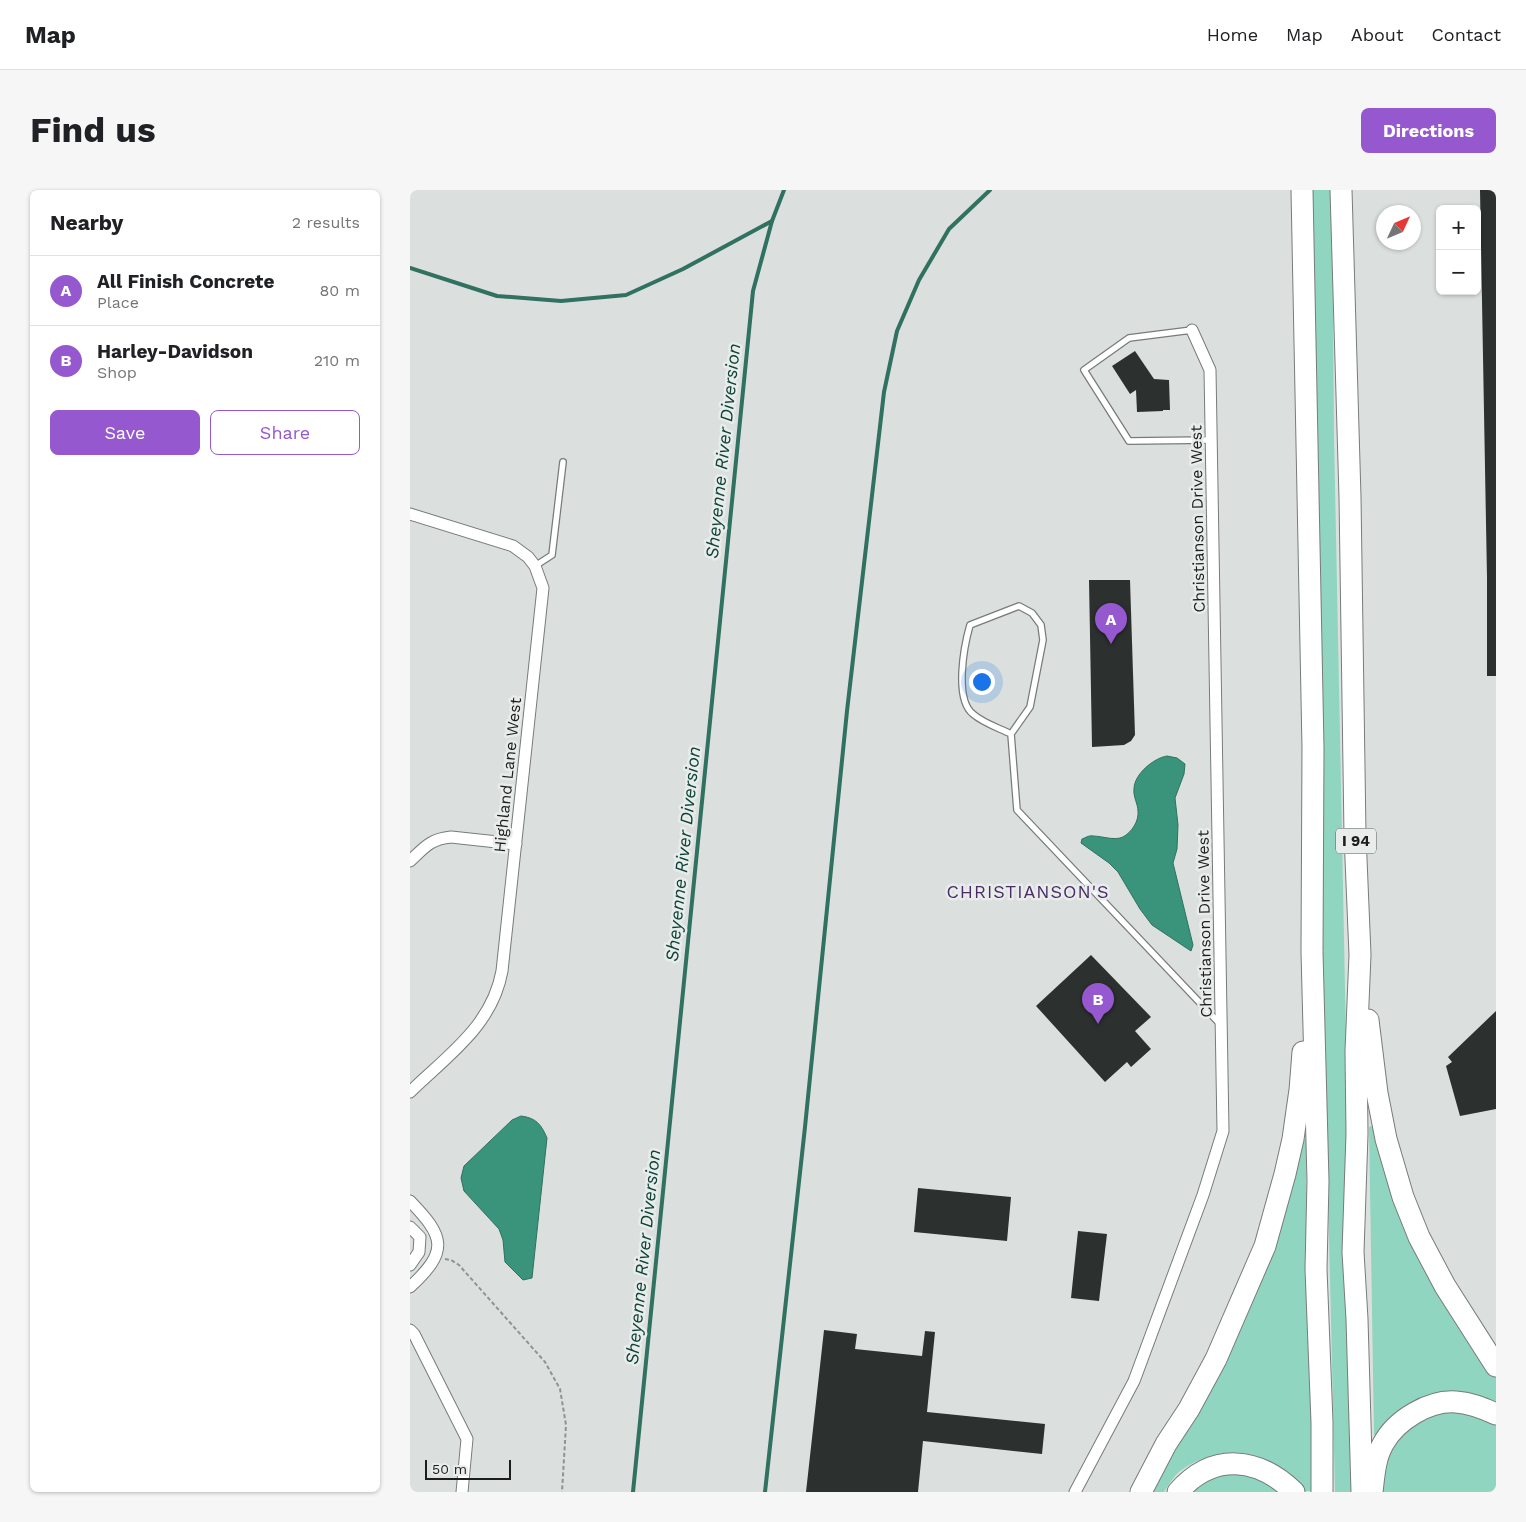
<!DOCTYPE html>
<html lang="en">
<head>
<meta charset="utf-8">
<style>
  :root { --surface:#fff; --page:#f6f6f6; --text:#202124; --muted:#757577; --line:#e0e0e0; --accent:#9558ce }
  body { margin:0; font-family:"Work Sans",sans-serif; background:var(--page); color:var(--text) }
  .controls { position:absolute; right:15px; top:15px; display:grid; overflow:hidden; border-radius:8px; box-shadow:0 1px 4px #0004 }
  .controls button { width:45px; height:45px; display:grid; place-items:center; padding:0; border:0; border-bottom:1px solid var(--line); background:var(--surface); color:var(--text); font:25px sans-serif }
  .compass { position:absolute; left:966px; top:15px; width:45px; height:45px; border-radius:50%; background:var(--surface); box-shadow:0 1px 4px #0004; rotate:46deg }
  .scale { position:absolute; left:15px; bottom:12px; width:86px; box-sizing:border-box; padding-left:5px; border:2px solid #1c1e1e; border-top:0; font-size:14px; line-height:18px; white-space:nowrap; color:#1c1e1e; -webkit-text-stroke:4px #e8edeb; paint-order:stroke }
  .you { position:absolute; left:571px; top:491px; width:18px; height:18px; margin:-12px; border:4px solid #fff; border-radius:50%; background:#1a73e8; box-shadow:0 0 0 8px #1a73e833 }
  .badge { display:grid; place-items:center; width:32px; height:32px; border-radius:50%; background:var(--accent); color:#fff; font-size:16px; font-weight:700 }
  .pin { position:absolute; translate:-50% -41px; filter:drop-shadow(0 1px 2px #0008) }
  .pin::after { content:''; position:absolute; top:26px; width:18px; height:15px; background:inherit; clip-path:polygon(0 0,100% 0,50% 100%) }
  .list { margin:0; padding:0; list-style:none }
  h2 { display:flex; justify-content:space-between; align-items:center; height:65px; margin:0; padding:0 20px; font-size:21px }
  h2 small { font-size:16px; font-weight:400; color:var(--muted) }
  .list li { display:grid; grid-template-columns:32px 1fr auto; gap:15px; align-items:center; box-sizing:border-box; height:70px; padding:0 20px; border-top:1px solid var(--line) }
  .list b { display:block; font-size:19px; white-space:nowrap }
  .list p { margin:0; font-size:16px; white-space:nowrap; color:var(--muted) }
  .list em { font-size:16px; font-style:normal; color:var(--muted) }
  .actions { display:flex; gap:10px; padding:15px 20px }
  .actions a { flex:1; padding:11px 0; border:1px solid var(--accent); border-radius:8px; text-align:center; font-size:18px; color:var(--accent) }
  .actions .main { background:var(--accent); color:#fff }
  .map { position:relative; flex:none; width:1086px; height:1302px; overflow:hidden; border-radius:8px }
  header { display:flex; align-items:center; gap:30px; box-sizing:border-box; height:70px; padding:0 25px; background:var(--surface); border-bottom:1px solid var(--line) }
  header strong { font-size:24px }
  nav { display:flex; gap:28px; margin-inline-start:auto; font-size:18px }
  .intro { display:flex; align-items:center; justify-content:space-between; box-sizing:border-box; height:120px; padding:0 30px }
  h1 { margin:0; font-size:35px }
  .button { padding:12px 22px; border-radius:8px; background:var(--accent); color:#fff; font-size:18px; font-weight:700 }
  main { display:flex; gap:30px; padding:0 30px }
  aside { flex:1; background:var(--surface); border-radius:8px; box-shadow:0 1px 4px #0004 }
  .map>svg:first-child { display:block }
  .green { fill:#90d5bf }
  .water { fill:#39947b; stroke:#30715f }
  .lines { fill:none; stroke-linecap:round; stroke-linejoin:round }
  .stream { stroke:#30715f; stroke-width:4 }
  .building { fill:#2c302f }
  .lane-casing { stroke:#777c7a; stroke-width:8 }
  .street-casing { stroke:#777c7a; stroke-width:13 }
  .highway-casing { stroke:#777c7a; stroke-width:23 }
  .path { stroke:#8f9392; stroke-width:2; stroke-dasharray:4 2.5; stroke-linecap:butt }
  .lane { stroke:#fff; stroke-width:5.5 }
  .street { stroke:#fff; stroke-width:11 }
  .highway { stroke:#fff; stroke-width:21 }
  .labels { text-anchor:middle; stroke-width:5; stroke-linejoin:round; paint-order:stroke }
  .shield { fill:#e8edeb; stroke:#595c5c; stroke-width:1 }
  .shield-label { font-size:15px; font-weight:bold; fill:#1c1e1e }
  .street-label { font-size:16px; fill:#1c1e1e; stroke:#e8edeb }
  .water-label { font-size:18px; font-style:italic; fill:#0d4235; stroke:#e8edeb }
  .neighbourhood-label { font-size:18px; letter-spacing:1px; fill:#492b65; stroke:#e8edeb }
</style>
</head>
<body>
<header>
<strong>Map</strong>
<nav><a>Home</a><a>Map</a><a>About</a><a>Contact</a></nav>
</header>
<div class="intro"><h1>Find us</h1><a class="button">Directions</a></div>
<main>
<aside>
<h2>Nearby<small>2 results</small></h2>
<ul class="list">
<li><span class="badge">A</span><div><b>All Finish Concrete</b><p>Place</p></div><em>80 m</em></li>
<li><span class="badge">B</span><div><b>Harley-Davidson</b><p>Shop</p></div><em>210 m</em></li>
</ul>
<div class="actions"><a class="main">Save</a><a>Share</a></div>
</aside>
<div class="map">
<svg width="1086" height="1302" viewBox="0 0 1086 1302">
  <rect width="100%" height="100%" fill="#dbe0de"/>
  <g class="green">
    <path d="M900,0h22l2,244 21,1058h-20l-11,-469z"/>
    <path d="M965,935l121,251v30l-19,-8 -96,37h-7l-5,-308z"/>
    <path d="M887,948l9,2 1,115 6,236h-9c-24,-31 -60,-48 -99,-33 -11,4 -22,9 -30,18 -4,5 -8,11 -11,16h-12l34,-63z"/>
    <path d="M1053,1219l33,13v70h-116l5,-32 14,-24 25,-20z"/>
    <path d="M832,1278l45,24h-106l11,-10z"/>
  </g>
  <g class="water">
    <path d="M757,566l10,2 8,6 -1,10 -9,24 3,27 -1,24 -4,14 20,82 -2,6 -39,-26 -12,-16 -22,-37 -9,-9 -28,-20 1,-4c3,-1 7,-4 11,-3 9,0 21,5 30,1 9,-5 16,-16 15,-26 0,-7 -5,-14 -4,-22 0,-15 20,-31 33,-33z"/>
    <path d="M111,926c15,2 20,8 26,22l-15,140 -9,2 -18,-18 -2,-22 -4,-11 -35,-38 -3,-13 3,-12 48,-46z"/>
  </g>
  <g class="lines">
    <g class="stream">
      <path d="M0,78l87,28 64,5 65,-6 57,-26 89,-48"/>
      <path d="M223,1302l120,-1201 19,-70 12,-31"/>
      <path d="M355,1302l40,-365 42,-416 37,-319 13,-61 22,-51 30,-51 41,-39"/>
    </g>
  </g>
  <g class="building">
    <path d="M1070,0h16v486h-9v-98z"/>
    <path d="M725,161l19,28 15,1 1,30h-7v1l-26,1 -1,-22 -6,4 -18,-28z"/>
    <path d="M679,390h41l5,155 -4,6 -7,4 -32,2z"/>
    <path d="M681,765l60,62 -16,14 16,18 -20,18 -4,-5 -22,20 -69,-76z"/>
    <path d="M1086,821v98l-36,7 -14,-50 6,-4 -4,-5z"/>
    <path d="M508,998l93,9 -4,44 -93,-9z"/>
    <path d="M668,1041l29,3 -8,67 -28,-3z"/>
    <path d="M414,1140l33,4 -2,15 67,7 3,-25 10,1 -8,80 118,12 -3,30 -119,-13 -5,51h-112z"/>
  </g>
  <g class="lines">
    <defs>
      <g id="lane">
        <path d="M782,140l-63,8 -45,32 45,71 82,-1"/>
        <path d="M125,376l17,-11 11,-93"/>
        <path d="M601,544c-12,-6 -28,-11 -38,-20 -19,-15 -9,-68 -3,-89l49,-19 13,7 9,12 2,15 -13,67 -19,27 6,76 203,214"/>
      </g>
      <g id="street">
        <path d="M0,324l103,32 15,11 7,9 8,22 -41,383c-10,55 -54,84 -92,121"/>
        <path d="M0,671c14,-13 20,-22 41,-24l65,7"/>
        <path d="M0,1011c35,36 39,50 0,86"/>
        <path d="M0,1037l10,10 -1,15 -9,13"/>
        <path d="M0,1140l4,4 53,105 -5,53"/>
        <path d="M665,1302l59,-111 69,-186 20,-64 -13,-761 -18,-40"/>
      </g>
      <g id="highway">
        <path d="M892,0l11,558 -1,204 6,229 -2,88 6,153v70"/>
        <path d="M931,0l9,307 5,338 5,120 -4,96 1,83 -4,118 4,67 5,173"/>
        <path d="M958,830l9,73 9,46 17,58 16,40 26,49 51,80"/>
        <path d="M731,1302l25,-48 23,-35 27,-50 49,-113 20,-72 8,-35 7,-49 3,-38"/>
        <path d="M768,1302c35,-40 80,-35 116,0"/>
        <path d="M962,1302c2,-17 3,-34 11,-48 13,-24 46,-44 73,-42 15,1 27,6 40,12"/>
      </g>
    </defs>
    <use href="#lane" class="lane-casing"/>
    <use href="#street" class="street-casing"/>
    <use href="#highway" class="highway-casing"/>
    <path class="path" d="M35,1069l6,1 8,5 86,97 15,27 6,36 -4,67"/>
    <use href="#lane" class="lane"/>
    <use href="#street" class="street"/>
    <use href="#highway" class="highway"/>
  </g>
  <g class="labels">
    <rect class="shield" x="926" y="638.5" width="40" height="25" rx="4"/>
    <g class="shield-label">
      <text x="946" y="656">I 94</text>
    </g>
    <g class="street-label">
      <text transform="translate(787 329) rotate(-91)" y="6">Christianson Drive West</text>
      <text transform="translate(97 585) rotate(-84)" y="6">Highland Lane West</text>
      <text transform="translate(794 734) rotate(-91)" y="6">Christianson Drive West</text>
    </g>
    <g class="water-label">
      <text transform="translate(313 261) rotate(-84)" y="6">Sheyenne River Diversion</text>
      <text transform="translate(273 664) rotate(-84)" y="6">Sheyenne River Diversion</text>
      <text transform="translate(233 1067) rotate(-84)" y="6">Sheyenne River Diversion</text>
    </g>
    <g class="neighbourhood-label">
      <text x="618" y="708">CHRISTIANSON'S</text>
    </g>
  </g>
</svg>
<div class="controls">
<button>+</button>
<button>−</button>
</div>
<svg class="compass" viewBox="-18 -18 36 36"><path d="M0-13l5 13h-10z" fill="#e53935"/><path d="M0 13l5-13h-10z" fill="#757577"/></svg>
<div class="scale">50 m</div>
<div class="you"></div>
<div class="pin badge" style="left:701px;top:454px">A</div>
<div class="pin badge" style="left:688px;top:834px">B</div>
</div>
</main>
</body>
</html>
